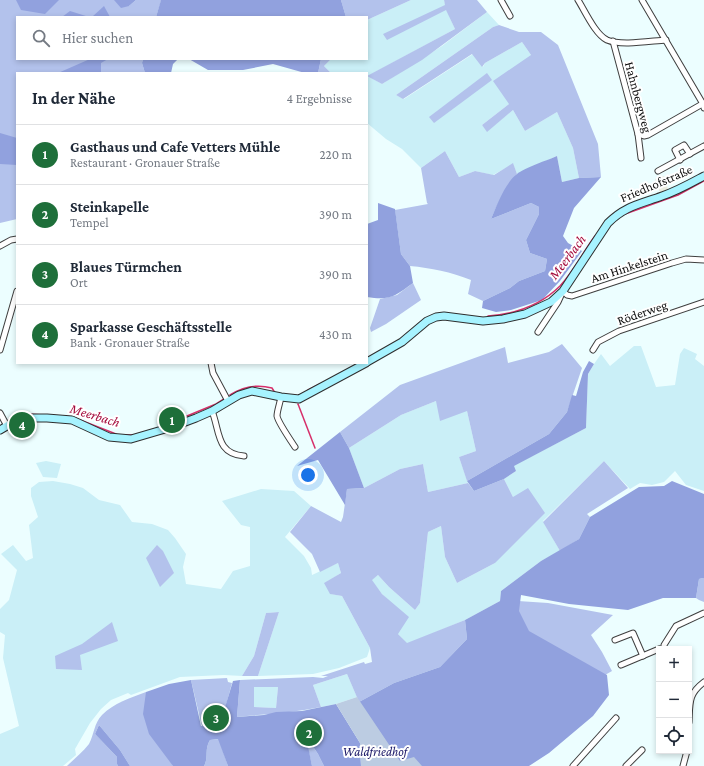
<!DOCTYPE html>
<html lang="de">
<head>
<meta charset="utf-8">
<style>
  :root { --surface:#fff; --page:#f2f2f3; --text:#1f2937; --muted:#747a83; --line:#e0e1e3; --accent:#1e6f3a }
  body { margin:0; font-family:"Crimson Pro",serif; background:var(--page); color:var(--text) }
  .controls { position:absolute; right:12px; bottom:12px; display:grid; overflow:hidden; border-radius:0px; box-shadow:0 2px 6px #0003 }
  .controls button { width:36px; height:36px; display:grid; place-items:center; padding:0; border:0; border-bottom:1px solid var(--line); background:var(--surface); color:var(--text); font:20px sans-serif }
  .you { position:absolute; left:308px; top:475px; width:14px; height:14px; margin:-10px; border:3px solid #fff; border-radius:50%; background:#1a73e8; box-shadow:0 0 0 6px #1a73e833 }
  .badge { display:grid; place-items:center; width:26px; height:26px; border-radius:50%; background:var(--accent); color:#fff; font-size:13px; font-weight:700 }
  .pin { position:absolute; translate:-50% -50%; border:2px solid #fff; box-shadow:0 1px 4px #0006 }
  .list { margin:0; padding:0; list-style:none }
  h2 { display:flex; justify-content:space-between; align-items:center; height:52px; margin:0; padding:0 16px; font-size:17px }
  h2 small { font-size:13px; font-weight:400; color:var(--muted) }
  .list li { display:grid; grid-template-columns:26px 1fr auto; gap:12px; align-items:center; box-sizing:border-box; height:60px; padding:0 16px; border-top:1px solid var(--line) }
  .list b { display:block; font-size:15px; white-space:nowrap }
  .list p { margin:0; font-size:13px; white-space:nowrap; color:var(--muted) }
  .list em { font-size:13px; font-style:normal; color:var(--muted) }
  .icon { flex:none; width:22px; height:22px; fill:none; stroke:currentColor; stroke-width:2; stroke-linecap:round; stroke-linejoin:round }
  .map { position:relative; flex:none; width:704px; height:766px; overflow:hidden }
  .search { position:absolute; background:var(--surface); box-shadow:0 2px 6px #0003; left:16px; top:16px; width:352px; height:44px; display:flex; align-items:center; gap:10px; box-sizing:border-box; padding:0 14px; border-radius:0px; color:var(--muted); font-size:15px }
  .panel { position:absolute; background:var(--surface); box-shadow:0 2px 6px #0003; left:16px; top:72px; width:352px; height:292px; border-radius:0px }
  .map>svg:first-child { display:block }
  .industrial { fill:#eaece0 }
  .farmland { fill:#caeff7 }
  .green { fill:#b3c2ec; fill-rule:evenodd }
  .forest { fill:#91a1de }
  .cemetery { fill:#bccce2 }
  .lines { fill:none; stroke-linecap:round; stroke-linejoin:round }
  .stream { stroke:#d62f6a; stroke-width:1.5 }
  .street-casing { stroke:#3f3f3f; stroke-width:7 }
  .secondary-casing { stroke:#2e2e2e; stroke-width:9 }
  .street { stroke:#fff; stroke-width:5 }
  .secondary { stroke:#a7f3ff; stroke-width:7 }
  .labels { text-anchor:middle; stroke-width:4; stroke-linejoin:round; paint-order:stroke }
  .street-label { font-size:13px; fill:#0c0c0c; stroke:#fff }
  .park-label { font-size:13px; font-style:italic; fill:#1c1968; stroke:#fff }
  .water-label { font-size:14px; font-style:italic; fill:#a60e3e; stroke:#fff }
</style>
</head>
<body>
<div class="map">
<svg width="704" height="766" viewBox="0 0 704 766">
  <rect width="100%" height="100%" fill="#ecfeff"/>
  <path class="industrial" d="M664,176l4,13 -8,4 -5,-14z"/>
  <g class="farmland">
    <path d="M411,0h33l3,11 8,18 -87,47 14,8 60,-38 45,-34 12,13 -6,2 -97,68 8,4 69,-45 10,13 2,-4 37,-21 9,13 -22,49 -27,21 5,6 26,-21 12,21 32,-19 16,36 6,30 -17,4 -5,-26 -40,18 -4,-10 -20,11 -18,-4 -16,6 -14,-26 -24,17 -19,-19 -16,-10 -19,-16v-50h-36l-7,-7 7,-7h36v-39z"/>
    <path d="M634,346h7l15,41 19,-2 5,-31 4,-6 13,6 -2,5 9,7v125l-18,-6 -11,-14 -11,11 -12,3 -12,-2 -10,6 -26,-28 -61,60 17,30 -19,10 -40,30 -1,10 -35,19 -58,24 -9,-10 -6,-30 -10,-10 -11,-14 7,-5 11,12 26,23 5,-7 8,-71 13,-6 4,31 12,26 38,-20 18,-66 -9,-18 12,-8 -3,-5 73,-38 2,-54 6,-10 7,-10 9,12z"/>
    <path d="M436,401l31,10 9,40 -17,6 9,26 -40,9 -5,-28 -23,5 -36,19 -15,-40 52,-33z"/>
    <path d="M46,461l15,3 -4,14 -14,-1 -7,-14z"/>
    <path d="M53,481l17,3 13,4 16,12 21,5 12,17 20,2 16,6 7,8 11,16 -3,13 3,17 35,5 12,-18 17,-5v-39l-9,-2 -19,-24 39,-12 33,2 17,15 -26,31 19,19 7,12 1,7 26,-12 3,10 -16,10 6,11 11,2 28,52 -3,9 -28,11 -26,6 -55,2 21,-64 -13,1 -12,43 -12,20 -18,-1 -44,2 -49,18 -3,-2 -17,7 -10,9 -11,14 -15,26 1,6 -13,11h-63v-32l19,-8 -16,-68 2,-23 -5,-3v-23l9,-9 8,-30 -16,-16 12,-9 13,16 7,-3 -4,-33 9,-8 -7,-21v-8l8,-6z"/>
    <path d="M347,674l10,23 -21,7 -15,3 -8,-22z"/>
    <path d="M254,687h24l-2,21 -22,-1z"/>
  </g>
  <g class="green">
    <path d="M0,0h121l8,6 7,-6h25v1l-5,16h-139v42h126l-1,4 3,10h-128v146l-17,4z"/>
    <path d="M341,0h70l-44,20v-3h-21z"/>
    <path d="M444,0h33l10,12 -65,48 -40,24 -15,-8 88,-47 -9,-19 -59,30 -4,-6 62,-29z"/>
    <path d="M499,25l20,7h22l17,13 40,99 3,33 -22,1 -6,-30 -16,-36 -32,19 -12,-21 -26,22 -5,-7 27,-21 -16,-23 38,-26 -9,-13 -37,21 -3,4 -10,-13 -69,45 -7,-4 97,-68z"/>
    <path d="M321,59h10l-7,7 7,7h-13z"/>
    <path d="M487,73l5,7 -58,43 -5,-6z"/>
    <path d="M445,151l14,26 16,-6 19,4 19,-12 4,11c-11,14 -19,28 -26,45l40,-16 8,4v7l-13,26 4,13 17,6 -2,12 -26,10 -9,7 -27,13 -15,-7 3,-14c-20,-8 -40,-12 -61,-14l-9,-12 -6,-44 33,-6 -1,-1 -6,-35z"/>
    <path d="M413,283l8,17 -35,24 -15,8 -1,-4 10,-29 17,-4z"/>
    <path d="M562,344l20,24 -15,44 -18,22 -82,47 -8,-24 17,-6 -9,-40 -27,10 -4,-20 -35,14 -52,33 -9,-16 60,-47 105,-38 3,16 41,-11z"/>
    <path d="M604,461l24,27 -41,26 3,3 -11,22 -19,12 -17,-29z"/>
    <path d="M423,464l5,28 40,-9 6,8 30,-12 9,18 15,-9 17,25 -50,50 -38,20 -12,-26 -4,-31 -13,6 -8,71 -5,7 -26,-23 -11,-12 -6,5 10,14 27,23 -11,17 9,9 58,-23 2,19 -27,28 -46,16 -35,19 -12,-28 -34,11 8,22c-28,6 -56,7 -84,10l3,-37 73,-3 10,1 5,-2h-7l43,-14 1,2 7,-2 -2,-14 -28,-52 -12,-2 -6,-11 17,-10 -3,-10 -18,9 -8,-18 -22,-22 21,-26 30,16 2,-5 4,-28 17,-1 36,-19zM254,687h24l-2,21 -22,-1z"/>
    <path d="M157,545l6,6 11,22 -14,14 -14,-29z"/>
    <path d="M703,578l1,1v23l-5,-2 -3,-2 3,-19z"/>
    <path d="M518,601l30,2 65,12 -22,20 11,17 10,19 -7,4 -94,-22z"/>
    <path d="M279,612l-21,64h-16l12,-20 12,-43z"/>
    <path d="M112,622l6,19 -38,14 2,15 -26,-1 -1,-13 27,-12z"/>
    <path d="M227,678l1,4 4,1 -9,33h-8l-1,7 -4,4h-8l-11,-47z"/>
    <path d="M146,692l27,74h-43l-10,-16 -21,-25 -4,9 22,23v7l1,2h-51c7,-7 16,-14 22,-22 5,-9 5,-21 13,-29 12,-12 28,-17 44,-23z"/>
    <path d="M305,735l13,19 6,12h-12z"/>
    <path d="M219,739l9,27h-24c5,-9 0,-16 6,-26z"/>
  </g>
  <g class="forest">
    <path d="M16,0h43l-14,14 -24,-4z"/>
    <path d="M114,0h22l-7,6 -8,2z"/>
    <path d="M161,0h180l5,17h-190z"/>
    <path d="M104,6l6,11h-18z"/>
    <path d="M70,11l19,6h-27z"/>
    <path d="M90,59h18l-7,4v10h-43z"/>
    <path d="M143,59h35l-5,5 -2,9h-26l-3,-10z"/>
    <path d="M189,59h132l-3,14h-13l-32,-9 -30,6h-35z"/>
    <path d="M0,133l17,5v27l-17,-1z"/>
    <path d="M557,156l5,26 17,-4 22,-1 -27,31 -11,28 5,7 14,8 -22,30 -18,19 -31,10 -15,2 -14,-4 1,-7 27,-13 9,-7 26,-10 2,-12 -17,-6 -4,-13 13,-26v-7l-8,-4 -40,16c6,-14 14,-36 26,-45 7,-6 31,-14 40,-18z"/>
    <path d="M378,203l17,6 6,45 9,12 3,17c-18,13 -23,18 -46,14v-73l11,-4z"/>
    <path d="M589,361l5,3 -6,10 -2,54 -72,38 2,5 -12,8 -30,12 -7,-10 82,-47 18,-22 5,-17 4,1 7,-24z"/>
    <path d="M340,432l9,16 15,40 -17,1 -2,16 -27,-45 -21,6z"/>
    <path d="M672,481l32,13v85l-1,-1 -4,1 -3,19h-33l-35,12 -59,-6 -48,-9 -2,16 10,20 78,44 2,20 -16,21 -44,37 -20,13h-140l-30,-64 35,-19 46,-16 27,-28 -2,-19 35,-19 1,-10 40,-30 38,-22 11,-22 49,-30 25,-1z"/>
    <path d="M191,680l10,46 18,1 14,-46 7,-1 -3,37 27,-2 12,-3 26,-1 34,-7 24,39 1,23h-37l-6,-12 -12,-18 6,30h-84l-10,-27 -8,1c-6,10 -1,17 -6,26h-31l-24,-32 -6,-20 3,-22 23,-8z"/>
    <path d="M99,725l21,25 10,16h-12l-1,-2v-7l-22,-23z"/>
  </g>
  <path class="cemetery" d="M357,697l43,64 14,-4 8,9h-61l-1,-23 -24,-39z"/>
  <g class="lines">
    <g class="stream">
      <path d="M625,214l53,-19 26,-14"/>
      <path d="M488,318v-2c26,-2 53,-11 72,-30 14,-15 23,-34 35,-50"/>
      <path d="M308,390l12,-6"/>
      <path d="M230,395c14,-9 27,-11 42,-7l3,5"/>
      <path d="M298,404l17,44"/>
      <path d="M18,416l5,-2 23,1"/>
      <path d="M63,416l9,1"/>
      <path d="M187,416l29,-12 8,-5"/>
      <path d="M75,418l41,16"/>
      <path d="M7,421l7,-3"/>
      <path d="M124,435h8"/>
    </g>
    <defs>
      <g id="street">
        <path d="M501,0l9,16"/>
        <path d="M578,0c7,11 17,34 29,40 14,6 43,1 59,0"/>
        <path d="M642,0l61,104 1,4"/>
        <path d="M613,41l25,93 3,24"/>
        <path d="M638,134l6,2 4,-1 56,-32"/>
        <path d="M680,160l-5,-10 9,-5 6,9"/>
        <path d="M658,171l46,-25"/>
        <path d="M0,246l11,-6 6,-1"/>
        <path d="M538,332l20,-30 5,-11 4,4 5,1 100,-33 14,-4 18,1"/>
        <path d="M0,350l17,-59"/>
        <path d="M593,350l5,-8 21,-11 85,-29"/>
        <path d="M211,363l2,10 15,28"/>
        <path d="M281,397c-1,6 -4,14 -4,19 1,6 14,25 18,31"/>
        <path d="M212,411c8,20 4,43 32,45"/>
        <path d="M0,413l7,13"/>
        <path d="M615,640l18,-7 10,23"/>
        <path d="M664,649v-4l12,-19 28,-13"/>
        <path d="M621,665l38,-16"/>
        <path d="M689,722c1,-19 -1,-28 15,-40"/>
        <path d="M573,766l43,-48"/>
        <path d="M626,766l16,-16"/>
        <path d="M683,766l4,-15"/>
      </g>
      <g id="secondary">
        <path d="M367,362l35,-20 25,-21 9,-4 8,-1 39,5 20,-2 22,-5 26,-12 12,-11 45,-68c17,-17 32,-19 54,-27 15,-5 29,-13 42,-20"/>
        <path d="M0,430l17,-10 10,-2h20l25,2 37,17 22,2 41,-12 24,-9 16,-7 27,-16 13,-4 29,6 18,2 67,-36"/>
      </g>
    </defs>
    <use href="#street" class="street-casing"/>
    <use href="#secondary" class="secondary-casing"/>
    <use href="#street" class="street"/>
    <use href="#secondary" class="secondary"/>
  </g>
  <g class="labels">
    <g class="street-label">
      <text transform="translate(639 97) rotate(75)" y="5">Hahnbergweg</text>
      <text transform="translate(656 183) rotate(-23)" y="5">Friedhofstraße</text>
      <text transform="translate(629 266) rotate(-18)" y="5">Am Hinkelstein</text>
      <text transform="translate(642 312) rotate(-19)" y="5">Röderweg</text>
    </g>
    <g class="park-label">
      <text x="375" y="756">Waldfriedhof</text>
    </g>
    <g class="water-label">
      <text transform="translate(567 257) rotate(-53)" y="5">Meerbach</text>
      <text transform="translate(95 415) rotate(17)" y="5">Meerbach</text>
    </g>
  </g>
</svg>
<div class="controls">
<button>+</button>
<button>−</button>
<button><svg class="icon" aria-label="locate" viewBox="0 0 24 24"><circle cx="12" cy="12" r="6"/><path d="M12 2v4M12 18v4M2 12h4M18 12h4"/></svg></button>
</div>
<div class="you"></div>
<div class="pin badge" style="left:172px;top:420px">1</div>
<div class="pin badge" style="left:309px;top:733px">2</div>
<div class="pin badge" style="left:216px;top:718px">3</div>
<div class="pin badge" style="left:22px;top:425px">4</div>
<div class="search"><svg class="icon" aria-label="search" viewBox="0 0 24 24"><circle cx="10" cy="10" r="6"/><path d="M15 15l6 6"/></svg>Hier suchen</div>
<section class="panel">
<h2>In der Nähe<small>4 Ergebnisse</small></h2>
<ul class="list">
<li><span class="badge">1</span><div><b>Gasthaus und Cafe Vetters Mühle</b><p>Restaurant · Gronauer Straße</p></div><em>220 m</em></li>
<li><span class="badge">2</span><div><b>Steinkapelle</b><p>Tempel</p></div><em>390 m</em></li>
<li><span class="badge">3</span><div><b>Blaues Türmchen</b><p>Ort</p></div><em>390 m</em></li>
<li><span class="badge">4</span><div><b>Sparkasse Geschäftsstelle</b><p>Bank · Gronauer Straße</p></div><em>430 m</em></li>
</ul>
</section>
</div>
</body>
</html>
